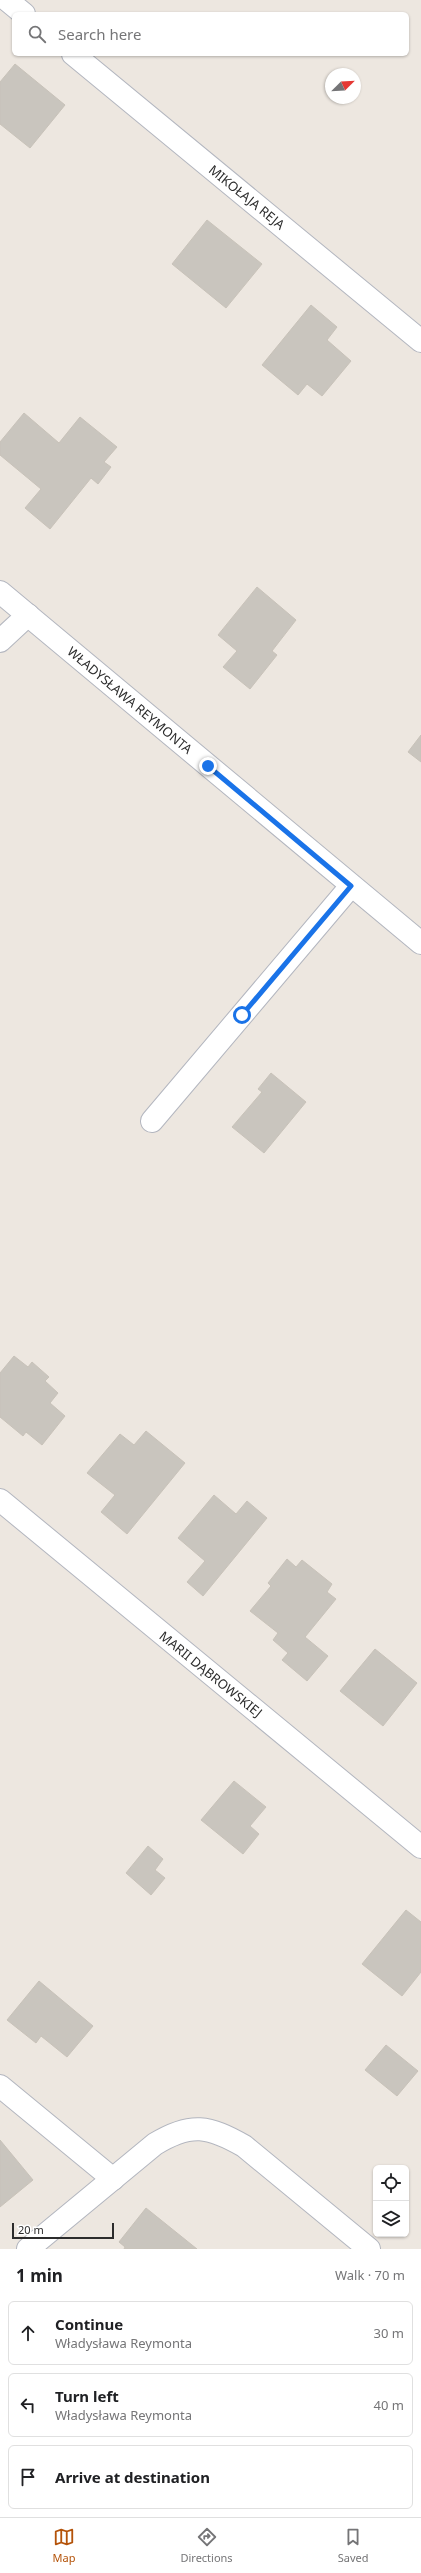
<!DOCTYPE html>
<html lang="en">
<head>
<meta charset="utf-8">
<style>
  :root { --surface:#fff; --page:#f6f6f6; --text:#202124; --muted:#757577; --line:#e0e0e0; --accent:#b45309 }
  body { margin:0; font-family:"Noto Sans",sans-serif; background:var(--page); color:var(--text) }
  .controls { position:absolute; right:12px; bottom:12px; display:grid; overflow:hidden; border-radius:6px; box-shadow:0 1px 3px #0004 }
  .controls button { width:36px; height:36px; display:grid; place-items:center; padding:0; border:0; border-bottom:1px solid var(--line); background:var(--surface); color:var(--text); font:20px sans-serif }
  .compass { position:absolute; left:325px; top:68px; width:36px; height:36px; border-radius:50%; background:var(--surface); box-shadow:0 1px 3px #0004; rotate:66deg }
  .scale { position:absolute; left:12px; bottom:10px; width:102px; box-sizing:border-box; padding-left:4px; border:2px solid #2c2c2c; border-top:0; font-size:11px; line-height:14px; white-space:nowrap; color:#2c2c2c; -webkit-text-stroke:3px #fff; paint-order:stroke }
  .stop { position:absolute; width:12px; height:12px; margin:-9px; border:3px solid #1a73e8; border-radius:50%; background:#fff }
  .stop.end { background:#1a73e8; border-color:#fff; box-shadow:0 1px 4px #0008 }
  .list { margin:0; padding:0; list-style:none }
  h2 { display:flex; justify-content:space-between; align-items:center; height:52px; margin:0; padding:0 16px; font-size:17px }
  h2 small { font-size:13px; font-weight:400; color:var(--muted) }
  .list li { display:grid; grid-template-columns:26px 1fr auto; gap:12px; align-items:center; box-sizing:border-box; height:64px; margin:0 8px 8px; padding:0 8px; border:1px solid var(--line); border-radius:6px }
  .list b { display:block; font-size:15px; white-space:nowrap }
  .list p { margin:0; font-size:13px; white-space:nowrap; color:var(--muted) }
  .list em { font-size:13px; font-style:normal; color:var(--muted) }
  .icon { flex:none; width:22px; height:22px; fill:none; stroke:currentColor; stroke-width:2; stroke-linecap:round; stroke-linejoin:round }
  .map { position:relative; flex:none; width:421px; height:2249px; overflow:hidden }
  .search { position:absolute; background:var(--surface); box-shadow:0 1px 3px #0004; left:12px; right:12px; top:12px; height:44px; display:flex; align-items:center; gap:10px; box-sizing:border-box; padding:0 14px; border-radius:6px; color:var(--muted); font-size:15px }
  .sheet { height:268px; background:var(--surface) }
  nav { display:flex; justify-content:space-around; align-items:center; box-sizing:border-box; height:56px; border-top:1px solid var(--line); background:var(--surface); font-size:11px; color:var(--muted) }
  nav a { display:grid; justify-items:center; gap:2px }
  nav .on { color:var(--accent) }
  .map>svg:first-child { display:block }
  .building { fill:#c9c5be; stroke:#c8c2b9 }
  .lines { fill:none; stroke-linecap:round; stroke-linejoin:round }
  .minor-casing { stroke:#b3b6bf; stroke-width:24 }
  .minor { stroke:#fff; stroke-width:22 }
  .route { stroke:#1a73e8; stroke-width:5 }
  .labels { text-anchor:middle; stroke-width:4; stroke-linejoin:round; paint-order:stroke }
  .street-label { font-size:13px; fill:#2c2c2c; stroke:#fff }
</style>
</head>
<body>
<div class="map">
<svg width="421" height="2249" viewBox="0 0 421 2249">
  <rect width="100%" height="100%" fill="#ede7e0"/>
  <g class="building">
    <path d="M15,64l50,41 -35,43 -30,-24v-42z"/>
    <path d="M207,220l55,44 -36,44 -54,-44z"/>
    <path d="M311,305l26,22 -10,13 24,21 -29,35 -15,-12 -9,11 -36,-30z"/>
    <path d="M24,413l35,30 21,-26 37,30 -13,15 7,5 -13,17 -7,-6 -41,51 -25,-21 16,-19 -41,-34v-13z"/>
    <path d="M257,587l39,33 -24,31 5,4 -27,34 -27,-22 14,-16 -19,-16z"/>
    <path d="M421,735v27l-13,-10z"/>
    <path d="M271,1073l35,29 -42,51 -32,-26 30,-35 -4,-3z"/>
    <path d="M14,1356l14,11 4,-5 17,15 -4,4 13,12 -8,10 15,13 -23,29 -16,-13 -3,4 -23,-19v-44z"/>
    <path d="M146,1431l39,32 -58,71 -26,-22 14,-17 -28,-22 33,-39 14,11z"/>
    <path d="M214,1495l22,19 11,-13 20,17 -64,78 -16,-14 18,-21 -27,-23z"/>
    <path d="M287,1559l9,8 6,-7 30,24 -5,8 9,7 -31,38 23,19 -21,25 -25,-21 6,-7 -15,-13 5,-7 -28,-22 21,-25 -3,-3z"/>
    <path d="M375,1649l42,34 -34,43 -43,-35z"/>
    <path d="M234,1781l32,26 -16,19 9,8 -16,20 -42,-34z"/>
    <path d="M148,1846l15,13 -8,11 10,8 -14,17 -25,-22z"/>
    <path d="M406,1910l15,12v50l-19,24 -40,-32z"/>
    <path d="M39,1981l54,45 -26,31 -26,-21 -5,7 -29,-23z"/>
    <path d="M386,2045l32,26 -21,25 -32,-26z"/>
    <path d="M0,2140l33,40 -33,27z"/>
    <path d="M146,2208l51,41h-73l1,-2 -6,-5z"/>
  </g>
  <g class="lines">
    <defs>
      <g id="minor">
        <path d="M7,0l17,14"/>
        <path d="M73,54l348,287"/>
        <path d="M0,592l421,351"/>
        <path d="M0,641l28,-26"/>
        <path d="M152,1121l199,-235"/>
        <path d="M0,1500l421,347"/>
        <path d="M0,2086l113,93"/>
        <path d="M28,2249l127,-105c36,-22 54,-18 89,2l125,103"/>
      </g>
    </defs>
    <use href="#minor" class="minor-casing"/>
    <use href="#minor" class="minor"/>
  </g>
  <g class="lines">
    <path class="route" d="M208,766l143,120 -109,129"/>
  </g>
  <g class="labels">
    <g class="street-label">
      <text transform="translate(247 197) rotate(39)" y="5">MIKOŁAJA REJA</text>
      <text transform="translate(130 700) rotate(40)" y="5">WŁADYSŁAWA REYMONTA</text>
      <text transform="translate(211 1674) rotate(39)" y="5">MARII DĄBROWSKIEJ</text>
    </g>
  </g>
</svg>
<div class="controls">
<button><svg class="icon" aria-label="locate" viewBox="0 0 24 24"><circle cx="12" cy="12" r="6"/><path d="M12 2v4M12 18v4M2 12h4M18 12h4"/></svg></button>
<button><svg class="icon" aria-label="layers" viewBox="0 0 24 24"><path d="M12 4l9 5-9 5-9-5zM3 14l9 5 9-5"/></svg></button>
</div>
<svg class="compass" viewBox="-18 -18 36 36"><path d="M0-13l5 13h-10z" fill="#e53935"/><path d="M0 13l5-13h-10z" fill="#757577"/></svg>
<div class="scale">20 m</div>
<div class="stop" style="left:242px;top:1015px"></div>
<div class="stop end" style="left:208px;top:766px"></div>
<div class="search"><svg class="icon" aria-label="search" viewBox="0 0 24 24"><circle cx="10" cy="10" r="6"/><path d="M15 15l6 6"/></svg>Search here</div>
</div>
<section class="sheet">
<h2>1 min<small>Walk · 70 m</small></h2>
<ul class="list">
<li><svg class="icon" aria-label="ahead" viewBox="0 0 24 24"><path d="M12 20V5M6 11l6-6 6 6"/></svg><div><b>Continue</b><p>Władysława Reymonta</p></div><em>30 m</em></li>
<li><svg class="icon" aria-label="left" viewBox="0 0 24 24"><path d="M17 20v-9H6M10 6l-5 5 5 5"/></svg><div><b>Turn left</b><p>Władysława Reymonta</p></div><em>40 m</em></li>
<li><svg class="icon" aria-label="arrive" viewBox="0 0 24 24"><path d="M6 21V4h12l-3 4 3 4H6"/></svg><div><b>Arrive at destination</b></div></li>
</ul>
</section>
<nav>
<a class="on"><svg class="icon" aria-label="map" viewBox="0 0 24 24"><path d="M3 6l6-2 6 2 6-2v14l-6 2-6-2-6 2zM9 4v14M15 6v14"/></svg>Map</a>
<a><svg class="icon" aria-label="directions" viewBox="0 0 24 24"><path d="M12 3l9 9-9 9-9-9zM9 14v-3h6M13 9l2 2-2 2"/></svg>Directions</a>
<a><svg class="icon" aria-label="saved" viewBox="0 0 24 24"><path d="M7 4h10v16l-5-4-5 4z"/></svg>Saved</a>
</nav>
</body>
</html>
